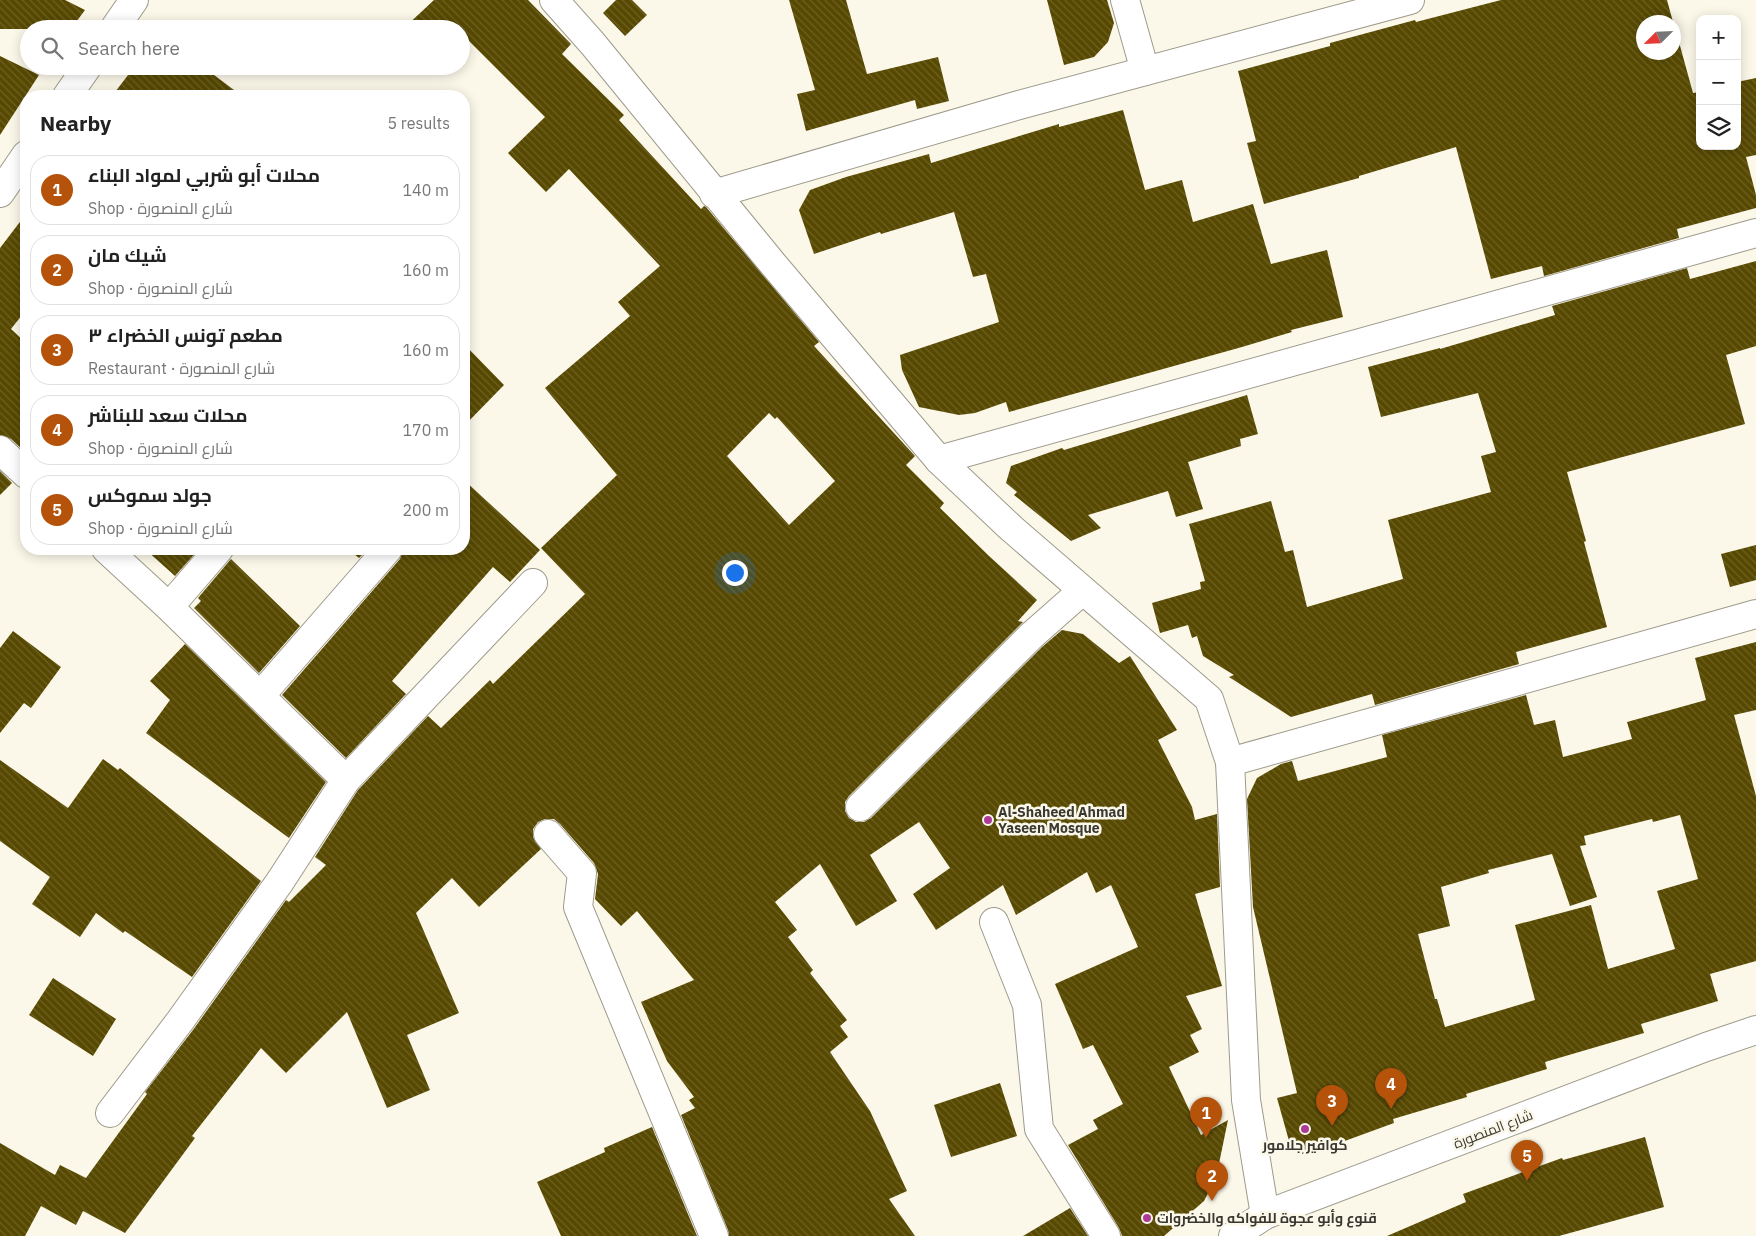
<!DOCTYPE html>
<html lang="en">
<head>
<meta charset="utf-8">
<style>
  :root { --surface:#fff; --page:#f2f2f2; --text:#222; --muted:#767676; --line:#e0e0e0; --accent:#b45309 }
  body { margin:0; font-family:"IBM Plex Sans",Cairo,sans-serif; background:var(--page); color:var(--text) }
  .controls { position:absolute; right:15px; top:15px; display:grid; overflow:hidden; border-radius:10px; box-shadow:0 2px 12px #0003 }
  .controls button { width:45px; height:45px; display:grid; place-items:center; padding:0; border:0; border-bottom:1px solid var(--line); background:var(--surface); color:var(--text); font:25px sans-serif }
  .compass { position:absolute; left:1636px; top:15px; width:45px; height:45px; border-radius:50%; background:var(--surface); box-shadow:0 2px 12px #0003; rotate:246deg }
  .you { position:absolute; left:734px; top:572px; width:18px; height:18px; margin:-12px; border:4px solid #fff; border-radius:50%; background:#1a73e8; box-shadow:0 0 0 8px #1a73e833 }
  .badge { display:grid; place-items:center; width:32px; height:32px; border-radius:50%; background:var(--accent); color:#fff; font-size:16px; font-weight:700 }
  .pin { position:absolute; translate:-50% -41px; filter:drop-shadow(0 1px 2px #0008) }
  .pin::after { content:''; position:absolute; top:26px; width:18px; height:15px; background:inherit; clip-path:polygon(0 0,100% 0,50% 100%) }
  .list { margin:0; padding:0; list-style:none }
  h2 { display:flex; justify-content:space-between; align-items:center; height:65px; margin:0; padding:0 20px; font-size:21px }
  h2 small { font-size:16px; font-weight:400; color:var(--muted) }
  .list li { display:grid; grid-template-columns:32px 1fr auto; gap:15px; align-items:center; box-sizing:border-box; height:70px; margin:0 10px 10px; padding:0 10px; border:1px solid var(--line); border-radius:20px }
  .list b { display:block; font-size:19px; white-space:nowrap }
  .list p { margin:0; font-size:16px; white-space:nowrap; color:var(--muted) }
  .list em { font-size:16px; font-style:normal; color:var(--muted) }
  .icon { flex:none; width:28px; height:28px; fill:none; stroke:currentColor; stroke-width:2; stroke-linecap:round; stroke-linejoin:round }
  .map { position:relative; flex:none; width:1756px; height:1236px; overflow:hidden }
  .search { position:absolute; background:var(--surface); box-shadow:0 2px 12px #0003; left:20px; top:20px; width:450px; height:55px; display:flex; align-items:center; gap:12px; box-sizing:border-box; padding:0 18px; border-radius:28px; color:var(--muted); font-size:19px }
  .panel { position:absolute; background:var(--surface); box-shadow:0 2px 12px #0003; left:20px; top:90px; width:450px; height:465px; border-radius:20px }
  .map>svg:first-child { display:block }
  .building { fill:url(#building-back-hatch); fill-rule:evenodd }
  .lines { fill:none; stroke-linecap:round; stroke-linejoin:round }
  .street-casing { stroke:#9e9a8c; stroke-width:30 }
  .secondary-casing { stroke:#9e9a8c; stroke-width:30 }
  .street { stroke:#fff; stroke-width:28 }
  .secondary { stroke:#fff; stroke-width:28 }
  .poi-dot { fill:#ac3b98; stroke:#fcf8e9; stroke-width:2 }
  .labels { text-anchor:middle; stroke-width:5; stroke-linejoin:round; paint-order:stroke }
  .poi-label { font-size:14px; font-weight:bold; fill:#393832; stroke:#fcf8e9; text-anchor:start }
  .street-label { font-size:14px; fill:#393832; stroke:#fcf8e9 }
</style>
</head>
<body>
<div class="map">
<svg width="1756" height="1236" viewBox="0 0 1756 1236">
  <defs>
    <pattern id="building-back-hatch" width="6" height="6" patternUnits="userSpaceOnUse" patternTransform="scale(1.25)"><rect width="6" height="6" fill="#574900"/><path d="M-1 5l2 2M0 0l6 6M5-1l2 2" fill="none" stroke="#6d6127"/></pattern>
  </defs>
  <rect width="100%" height="100%" fill="#fcf8e9"/>
  <g class="building">
    <path d="M0,0h65l20,10 -14,19h-71z"/>
    <path d="M434,0h94l43,44 -9,10 62,61 -5,5 82,89 3,-3 2,1 113,135 -5,4 101,110 -9,9 38,38 -4,5 49,48 48,44 -19,21 5,1 -174,174 -4,6v9l4,7 7,4h8l7,-4 171,-171 20,-17 21,4 36,29 11,-7 47,74 -19,10 34,67 3,13 22,-6 3,73 -25,7 27,92 -36,10 16,33 -12,6 9,17 -30,15 32,68 27,-15 -12,58 -12,23 -40,35h-42l-3,-8 -51,-83 30,-16 -5,-9 30,-16 -30,-59 -10,4 -28,-65 83,-37 -27,-62 -15,8 -9,-21 -71,43 -13,-30 -67,45 -23,-36 37,-26 -31,-46 -49,33 27,46 -41,25 -36,-62 -45,38 22,28 -9,7 25,33 -3,3 37,47 -7,6 8,11 -18,15 40,59 37,80 -18,8 26,37h-186l-1,-6 -47,-115 14,-7 -6,-8 5,-3 -27,-36 -26,-59 53,-22 -57,-69 -16,15 -26,-27 3,-25 -4,-11 -34,-39 -6,-5h-9l-7,3 -5,7v8l8,12 -62,58 -27,-29 -36,35 43,100 -52,22 23,55 -43,18 -40,-96 -61,61 -25,-25 -69,88 3,2 -70,95 -42,-22 -7,14 -35,-19 -16,30h-25v-93l55,32 5,-10 26,13 61,-84 -2,-2 48,-62 93,-130 3,2 37,-37 -11,-8 43,-67 70,-74 13,12 49,-48 3,4 92,-90 -44,-46 76,-73 -72,-87 85,-72 -12,-14 42,-36 -91,-97 -23,23 -38,-39 37,-36 -78,-78 -6,6v-16h-58zM769,413l6,6 2,-2 58,64 -46,44 -62,-69z"/>
    <path d="M616,0h16l15,15 -22,21 -22,-23z"/>
    <path d="M789,0h57l21,74 71,-17 11,44 -32,8 -2,-9 -109,31 -9,-37 18,-4z"/>
    <path d="M1047,0h60l7,23 -6,19 -14,15 -30,8z"/>
    <path d="M1501,0h166l6,22h-29v30h30v-28l19,69 7,-1v54h37v-64l19,-4v77l-10,2 10,38v13l-79,21 2,9 -135,38 -2,-10 -51,13 -35,-132 -97,29v2l-95,26 -17,-61 9,-2 -18,-70 92,-25v-3l85,-23 1,2z"/>
    <path d="M0,56l39,19 -39,60z"/>
    <path d="M135,66h67l40,30h-130z"/>
    <path d="M421,66h18l-10,9z"/>
    <path d="M1123,110l22,80 37,-10 11,42 60,-18 18,60 56,-14 16,67 -52,13 1,2 -50,15 -233,65 -3,-10 -31,11 -16,2 -40,-8 -17,-37 -2,-15 99,-33 -13,-48 -13,3 -19,-65 -73,22 -1,-2 -66,22 -15,-44 11,-20 36,-13 83,-23 2,9 128,-39v3z"/>
    <path d="M26,214v96l-15,19 15,14v110l-15,-14 -11,-4v-187z"/>
    <path d="M1756,261v85l-30,9 19,69 -178,48 19,69 -2,1 23,85 -91,25 3,12 -144,41 -3,-11 -81,23 -62,-40 5,-2 -31,-19 -6,-20 -5,2 -4,-13 -28,8 -8,-30 49,-14 -1,-7 5,-1 -16,-57 82,-23 14,51 8,-2 14,57 96,-28 -15,-59 103,-28 -10,-36 15,-4 -18,-59 -97,24 -13,-50 72,-19v1l115,-34 -3,-9 135,-38 3,11z"/>
    <path d="M464,344l40,41 -40,41z"/>
    <path d="M1247,395l11,39 -18,5 1,7 -53,16 15,47 -27,8 -8,-26 -80,24 13,13 -30,13 -57,-46 3,-3 -11,-9 5,-17 51,-18 2,2z"/>
    <path d="M0,471l12,12 -12,12z"/>
    <path d="M464,480l76,70 -30,32 -17,-15 -101,114 14,13 -60,64 -64,-63 118,-136 3,-10h61z"/>
    <path d="M1756,545v35l-26,7 -9,-33z"/>
    <path d="M145,549h54l-24,27z"/>
    <path d="M348,549h20l-9,9z"/>
    <path d="M231,559l69,67 -41,47 -65,-65 7,-7 -3,-3z"/>
    <path d="M13,631l48,36 -30,41 -7,-5 -24,30v-85z"/>
    <path d="M1756,642v68l-22,5 22,81v165l-46,13 8,27 -77,23 3,9 -99,29 2,7 -81,25 1,3 -74,22 1,4 -52,19v-1l-40,13 -11,-6 -14,-50 20,-5 -44,-186 -6,-108 10,-21 24,-14 11,-3 6,20 89,-24 -5,-22 144,-40 8,30 21,-5 8,37 69,-18 -5,-17 79,-22 -11,-42zM1680,815l18,64 -41,12 18,58 -67,20 -17,-64 -76,20 20,75 -90,27 -8,-28h-2l-17,-65 32,-8 -9,-39 48,-14 -1,-3 64,-16 18,52 27,-9 -17,-51 6,-1 -2,-9 68,-17 1,3z"/>
    <path d="M185,644l141,138 -37,56 -143,-105 24,-33 -20,-19z"/>
    <path d="M103,759l15,11 2,-2 141,113 -69,96 -67,-46 -2,2 -27,-20 -16,24 -48,-33 18,-27 -50,-36v-81l68,48z"/>
    <path d="M53,978l63,41 -23,37 -64,-41z"/>
    <path d="M1000,1083l17,53 -66,21 -17,-52z"/>
    <path d="M652,1127l45,109h-136l-24,-54 68,-30 -1,-4z"/>
    <path d="M1645,1137l19,70 -105,29h-172l79,-34 -3,-8 99,-36 1,2z"/>
    <path d="M1070,1208l18,28h-65z"/>
  </g>
  <g class="lines">
    <defs>
      <g id="street">
        <path d="M554,0l39,44 180,220 166,196 72,68 198,171 21,63 16,338 19,115"/>
        <path d="M1125,0l20,71"/>
        <path d="M114,29l20,-29"/>
        <path d="M67,96l21,-30"/>
        <path d="M0,193l26,-38"/>
        <path d="M714,194l305,-89 391,-105"/>
        <path d="M0,450l26,24"/>
        <path d="M939,460l817,-227"/>
        <path d="M106,549l63,58 177,173 -67,103 -99,138 -70,92"/>
        <path d="M169,607l50,-58"/>
        <path d="M260,696l128,-147"/>
        <path d="M1230,762l526,-148"/>
        <path d="M346,780l187,-197"/>
        <path d="M860,807l171,-171 51,-45"/>
        <path d="M548,834l34,39 -4,34 136,329"/>
        <path d="M994,922l33,83 12,124 67,107"/>
      </g>
      <path id="secondary" d="M1233,1236l32,-21 441,-168 50,-17"/>
    </defs>
    <use href="#street" class="street-casing"/>
    <use href="#secondary" class="secondary-casing"/>
    <use href="#street" class="street"/>
    <use href="#secondary" class="secondary"/>
  </g>
  <g class="poi-dot">
    <circle cx="988" cy="820" r="5"/>
    <circle cx="1305" cy="1129" r="5"/>
    <circle cx="1147" cy="1218" r="5"/>
  </g>
  <g class="labels">
    <g class="poi-label">
      <text x="998" y="817">Al-Shaheed Ahmad<tspan x="998" dy="16">Yaseen Mosque</tspan></text>
      <text x="1305" y="1150" text-anchor="middle">كوافير جلامور</text>
      <text x="1157" y="1223">قنوع وأبو عجوة للفواكه والخضروات</text>
    </g>
    <g class="street-label">
      <text transform="translate(1493 1129) rotate(-21)" y="5">شارع المنصورة</text>
    </g>
  </g>
</svg>
<div class="controls">
<button>+</button>
<button>−</button>
<button><svg class="icon" aria-label="layers" viewBox="0 0 24 24"><path d="M12 4l9 5-9 5-9-5zM3 14l9 5 9-5"/></svg></button>
</div>
<svg class="compass" viewBox="-18 -18 36 36"><path d="M0-13l5 13h-10z" fill="#e53935"/><path d="M0 13l5-13h-10z" fill="#767676"/></svg>
<div class="you"></div>
<div class="pin badge" style="left:1206px;top:1138px">1</div>
<div class="pin badge" style="left:1212px;top:1201px">2</div>
<div class="pin badge" style="left:1332px;top:1126px">3</div>
<div class="pin badge" style="left:1391px;top:1109px">4</div>
<div class="pin badge" style="left:1527px;top:1181px">5</div>
<div class="search"><svg class="icon" aria-label="search" viewBox="0 0 24 24"><circle cx="10" cy="10" r="6"/><path d="M15 15l6 6"/></svg>Search here</div>
<section class="panel">
<h2>Nearby<small>5 results</small></h2>
<ul class="list">
<li><span class="badge">1</span><div><b>محلات أبو شربي لمواد البناء</b><p>Shop · شارع المنصورة</p></div><em>140 m</em></li>
<li><span class="badge">2</span><div><b>شيك مان</b><p>Shop · شارع المنصورة</p></div><em>160 m</em></li>
<li><span class="badge">3</span><div><b>مطعم تونس الخضراء ٣</b><p>Restaurant · شارع المنصورة</p></div><em>160 m</em></li>
<li><span class="badge">4</span><div><b>محلات سعد للبناشر</b><p>Shop · شارع المنصورة</p></div><em>170 m</em></li>
<li><span class="badge">5</span><div><b>جولد سموكس</b><p>Shop · شارع المنصورة</p></div><em>200 m</em></li>
</ul>
</section>
</div>
</body>
</html>
